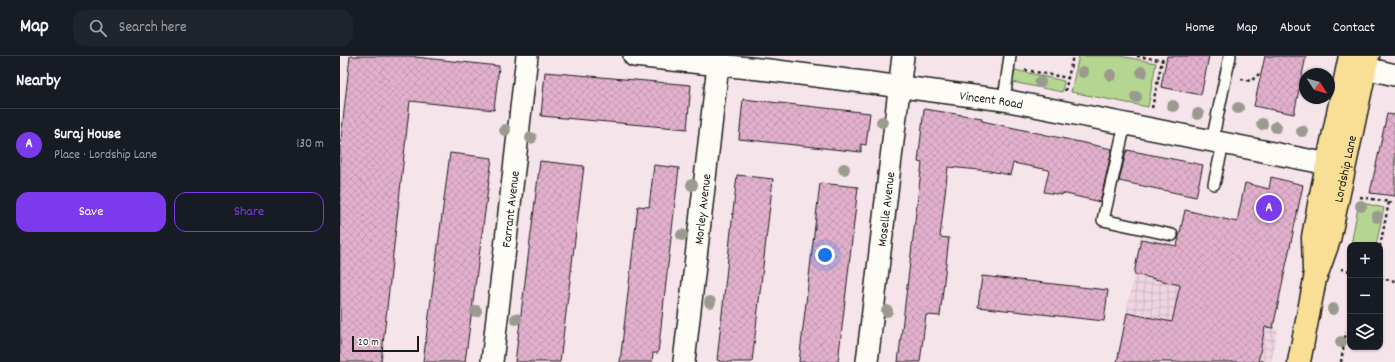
<!DOCTYPE html>
<html lang="en">
<head>
<meta charset="utf-8">
<style>
  :root { --surface:#171b24; --page:#20242c; --text:#f1f3f6; --muted:#9ea1a6; --line:#363941; --accent:#7c3aed }
  body { margin:0; font-family:Dekko,sans-serif; background:var(--page); color:var(--text) }
  .controls { position:absolute; right:12px; bottom:12px; display:grid; overflow:hidden; border-radius:8px; box-shadow:0 1px 3px #0004 }
  .controls button { width:36px; height:36px; display:grid; place-items:center; padding:0; border:0; border-bottom:1px solid var(--line); background:var(--surface); color:var(--text); font:20px sans-serif }
  .compass { position:absolute; left:959px; top:12px; width:36px; height:36px; border-radius:50%; background:var(--surface); box-shadow:0 1px 3px #0004; rotate:126deg }
  .scale { position:absolute; left:12px; bottom:10px; width:67px; box-sizing:border-box; padding-left:4px; border:2px solid #1c1c1c; border-top:0; font-size:11px; line-height:14px; white-space:nowrap; color:#1c1c1c; -webkit-text-stroke:3px #fdfcf7; paint-order:stroke }
  .you { position:absolute; left:485px; top:199px; width:14px; height:14px; margin:-10px; border:3px solid #fff; border-radius:50%; background:#1a73e8; box-shadow:0 0 0 6px #1a73e833 }
  .badge { display:grid; place-items:center; width:26px; height:26px; border-radius:50%; background:var(--accent); color:#fff; font-size:13px; font-weight:700 }
  .pin { position:absolute; translate:-50% -50%; border:2px solid #fff; box-shadow:0 1px 4px #0006 }
  .list { margin:0; padding:0; list-style:none }
  h2 { display:flex; justify-content:space-between; align-items:center; height:52px; margin:0; padding:0 16px; font-size:17px }
  h2 small { font-size:13px; font-weight:400; color:var(--muted) }
  .list li { display:grid; grid-template-columns:26px 1fr auto; gap:12px; align-items:center; box-sizing:border-box; height:72px; padding:0 16px; border-top:1px solid var(--line) }
  .list b { display:block; font-size:15px; white-space:nowrap }
  .list p { margin:0; font-size:13px; white-space:nowrap; color:var(--muted) }
  .list em { font-size:13px; font-style:normal; color:var(--muted) }
  .actions { display:flex; gap:8px; padding:12px 16px }
  .actions a { flex:1; padding:9px 0; border:1px solid var(--accent); border-radius:12px; text-align:center; font-size:14px; color:var(--accent) }
  .actions .main { background:var(--accent); color:#fff }
  .icon { flex:none; width:22px; height:22px; fill:none; stroke:currentColor; stroke-width:2; stroke-linecap:round; stroke-linejoin:round }
  .map { position:relative; flex:none; width:1055px; height:306px; overflow:hidden }
  header { display:flex; align-items:center; gap:24px; box-sizing:border-box; height:56px; padding:0 20px; background:var(--surface); border-bottom:1px solid var(--line) }
  header strong { font-size:19px }
  nav { display:flex; gap:22px; margin-inline-start:auto; font-size:14px }
  .search { width:280px; height:36px; background:var(--page); display:flex; align-items:center; gap:10px; box-sizing:border-box; padding:0 14px; border-radius:12px; color:var(--muted); font-size:15px }
  main { display:flex }
  aside { flex:1; background:var(--surface) }
  .map>svg:first-child { display:block }
  .industrial { fill:url(#industrial-grid) }
  .green { fill:#b5d690; stroke:#687956 }
  .building { fill:url(#building-cross-hatch); stroke:#1c1c1c }
  .lines { fill:none; stroke-linecap:round; stroke-linejoin:round }
  .service-casing { stroke:#1c1c1c; stroke-width:14 }
  .minor-casing { stroke:#1c1c1c; stroke-width:24 }
  .primary-casing { stroke:#1c1c1c; stroke-width:25 }
  .path { stroke:#1c1c1c; stroke-width:2.5; stroke-dasharray:3 3; stroke-linecap:butt }
  .service { stroke:#fdfcf7; stroke-width:11 }
  .minor { stroke:#fdfcf7; stroke-width:21 }
  .primary { stroke:#f9df96; stroke-width:22 }
  .tree { fill:#9b9a8f }
  .labels { text-anchor:middle; stroke-width:3; stroke-linejoin:round; paint-order:stroke }
  .street-label { font-size:13px; fill:#1c1c1c; stroke:#fdfcf7 }
</style>
</head>
<body>
<header>
<strong>Map</strong>
<div class="search"><svg class="icon" aria-label="search" viewBox="0 0 24 24"><circle cx="10" cy="10" r="6"/><path d="M15 15l6 6"/></svg>Search here</div>
<nav><a>Home</a><a>Map</a><a>About</a><a>Contact</a></nav>
</header>
<main>
<aside>
<h2>Nearby<small></small></h2>
<ul class="list">
<li><span class="badge">A</span><div><b>Suraj House</b><p>Place · Lordship Lane</p></div><em>130 m</em></li>
</ul>
<div class="actions"><a class="main">Save</a><a>Share</a></div>
</aside>
<div class="map">
<svg width="1055" height="306" viewBox="0 0 1055 306">
  <defs>
    <pattern id="industrial-grid" width="8" height="8" patternUnits="userSpaceOnUse"><rect width="8" height="8" fill="#efd5e1"/><path d="M0 4h8M4 0v8" fill="none" stroke="#ccb6c0"/></pattern>
    <pattern id="building-cross-hatch" width="8" height="8" patternUnits="userSpaceOnUse"><rect width="8" height="8" fill="#e2b0cd"/><path d="M0 0l8 8M0 8l8-8" fill="none" stroke="#c197af"/></pattern>
  </defs>
  <rect width="100%" height="100%" fill="#f5e5ea"/>
  <filter id="ink" filterUnits="userSpaceOnUse"><feTurbulence type="fractalNoise" baseFrequency=".025" numOctaves="2"/><feDisplacementMap in="SourceGraphic" scale="8" xChannelSelector="R" yChannelSelector="G"/><feConvolveMatrix kernelMatrix="1 2 1 2 8 2 1 2 1" color-interpolation-filters="sRGB"/></filter>
  <g filter="url(#ink)">
    <path class="industrial" d="M798,197l59,13 41,55 40,8 -7,33h-154z"/>
    <g class="green">
      <path d="M739,0h41l36,7 -8,44 -77,-15z"/>
      <path d="M675,14l49,11 -2,11 -50,-10z"/>
      <path d="M1019,146l25,6 -8,37h-25z"/>
    </g>
    <g class="building">
      <path d="M10,0h65v1l84,9 -5,44 -84,-9 -29,261h-41v-214z"/>
      <path d="M827,0h42l-8,39 -40,-8z"/>
      <path d="M925,0h41l-12,58 -40,-8z"/>
      <path d="M205,16l146,13 -4,44 -146,-13z"/>
      <path d="M403,43l127,14 -4,32 -5,-1v8l-122,-13z"/>
      <path d="M584,53l58,9v3l130,28 -12,53 -38,-9v2l-18,-3 5,-22 -36,-7 -3,12 -20,-4 -42,-4 -8,70 9,1 -9,78 -14,-1 -6,47h-22l24,-199 -4,-1z"/>
      <path d="M1047,58l8,1v81l-25,-3z"/>
      <path d="M787,94l76,15 -7,32 -77,-16 7,-29h1z"/>
      <path d="M110,97l42,5 -6,46 -21,158h-42z"/>
      <path d="M200,105l44,5 -15,122 -9,74h-45z"/>
      <path d="M314,109l25,3 -21,185h-5l-1,9h-32l18,-156 11,1z"/>
      <path d="M397,119l36,4 -21,183h-32v-1l-3,-1z"/>
      <path d="M931,121l32,8 -30,143 -8,-1 -7,35h-141l10,-49 45,9 8,-37 -46,-11 7,-35 36,7 8,-36 52,12 8,-39 24,6z"/>
      <path d="M480,127l38,4 -20,175h-39z"/>
      <path d="M642,220l126,14 -4,31 -126,-14z"/>
    </g>
    <g class="lines">
      <defs>
        <g id="service">
          <path d="M664,44l6,-44"/>
          <path d="M785,68l-22,96 69,15"/>
          <path d="M872,85l18,-85"/>
          <path d="M874,128l9,-40"/>
        </g>
        <g id="minor">
          <path id="s1" d="M294,0l135,14 235,30 340,67"/>
          <path d="M1009,8l46,11"/>
          <path id="s2" d="M152,306l35,-306"/>
          <path id="s3" d="M344,306l35,-306"/>
          <path id="s4" d="M527,306l36,-306"/>
        </g>
        <g id="primary">
          <path d="M974,214l-1,-33 7,-38 30,-143"/>
          <path id="s5" d="M959,306l16,-83 14,-39 39,-184"/>
        </g>
      </defs>
      <use href="#service" class="service-casing"/>
      <use href="#minor" class="minor-casing"/>
      <use href="#primary" class="primary-casing"/>
      <g class="path">
        <path d="M797,0l28,5"/>
        <path d="M685,14l43,8"/>
        <path d="M901,23l10,2 8,-7"/>
        <path d="M961,26l4,1"/>
        <path d="M725,35l8,-35"/>
        <path d="M812,52l11,-52"/>
        <path d="M1020,141l29,5 -9,44"/>
        <path d="M1049,146l6,1"/>
        <path d="M1001,213l9,2"/>
        <path d="M1040,222l15,3"/>
        <path d="M921,306v-2"/>
        <path d="M1001,306l5,-30"/>
      </g>
      <use href="#service" class="service"/>
      <use href="#minor" class="minor"/>
      <use href="#primary" class="primary"/>
    </g>
    <g class="tree">
      <circle cx="743" cy="16" r="6"/>
      <circle cx="802" cy="16" r="6"/>
      <circle cx="771" cy="19" r="6"/>
      <circle cx="700" cy="26" r="6"/>
      <circle cx="796" cy="41" r="6"/>
      <circle cx="833" cy="50" r="6"/>
      <circle cx="898" cy="52" r="6"/>
      <circle cx="858" cy="58" r="6"/>
      <circle cx="542" cy="66" r="6"/>
      <circle cx="922" cy="68" r="6"/>
      <circle cx="936" cy="71" r="6"/>
      <circle cx="165" cy="74" r="6"/>
      <circle cx="962" cy="75" r="6"/>
      <circle cx="191" cy="82" r="6"/>
      <circle cx="504" cy="113" r="6"/>
      <circle cx="352" cy="129" r="6"/>
      <circle cx="1021" cy="150" r="6"/>
      <circle cx="1037" cy="161" r="6"/>
      <circle cx="342" cy="179" r="6"/>
      <circle cx="370" cy="246" r="6"/>
      <circle cx="993" cy="253" r="6"/>
      <circle cx="136" cy="255" r="6"/>
      <circle cx="547" cy="255" r="6"/>
      <circle cx="176" cy="263" r="6"/>
      <circle cx="1001" cy="286" r="6"/>
    </g>
  </g>
  <g class="labels">
    <g class="street-label">
      <text dy="5" stroke="none"><textPath href="#s1" startOffset="360">Vincent Road</textPath></text>
      <text dy="5" stroke="none"><textPath href="#s5" startOffset="199">Lordship Lane</textPath></text>
      <text dy="5" stroke="none"><textPath href="#s2" startOffset="154">Farrant Avenue</textPath></text>
      <text dy="5" stroke="none"><textPath href="#s3" startOffset="154">Morley Avenue</textPath></text>
      <text dy="5" stroke="none"><textPath href="#s4" startOffset="154">Moselle Avenue</textPath></text>
    </g>
  </g>
</svg>
<div class="controls">
<button>+</button>
<button>−</button>
<button><svg class="icon" aria-label="layers" viewBox="0 0 24 24"><path d="M12 4l9 5-9 5-9-5zM3 14l9 5 9-5"/></svg></button>
</div>
<svg class="compass" viewBox="-18 -18 36 36"><path d="M0-13l5 13h-10z" fill="#e53935"/><path d="M0 13l5-13h-10z" fill="#9ea1a6"/></svg>
<div class="scale">20 m</div>
<div class="you"></div>
<div class="pin badge" style="left:929px;top:152px">A</div>
</div>
</main>
</body>
</html>
